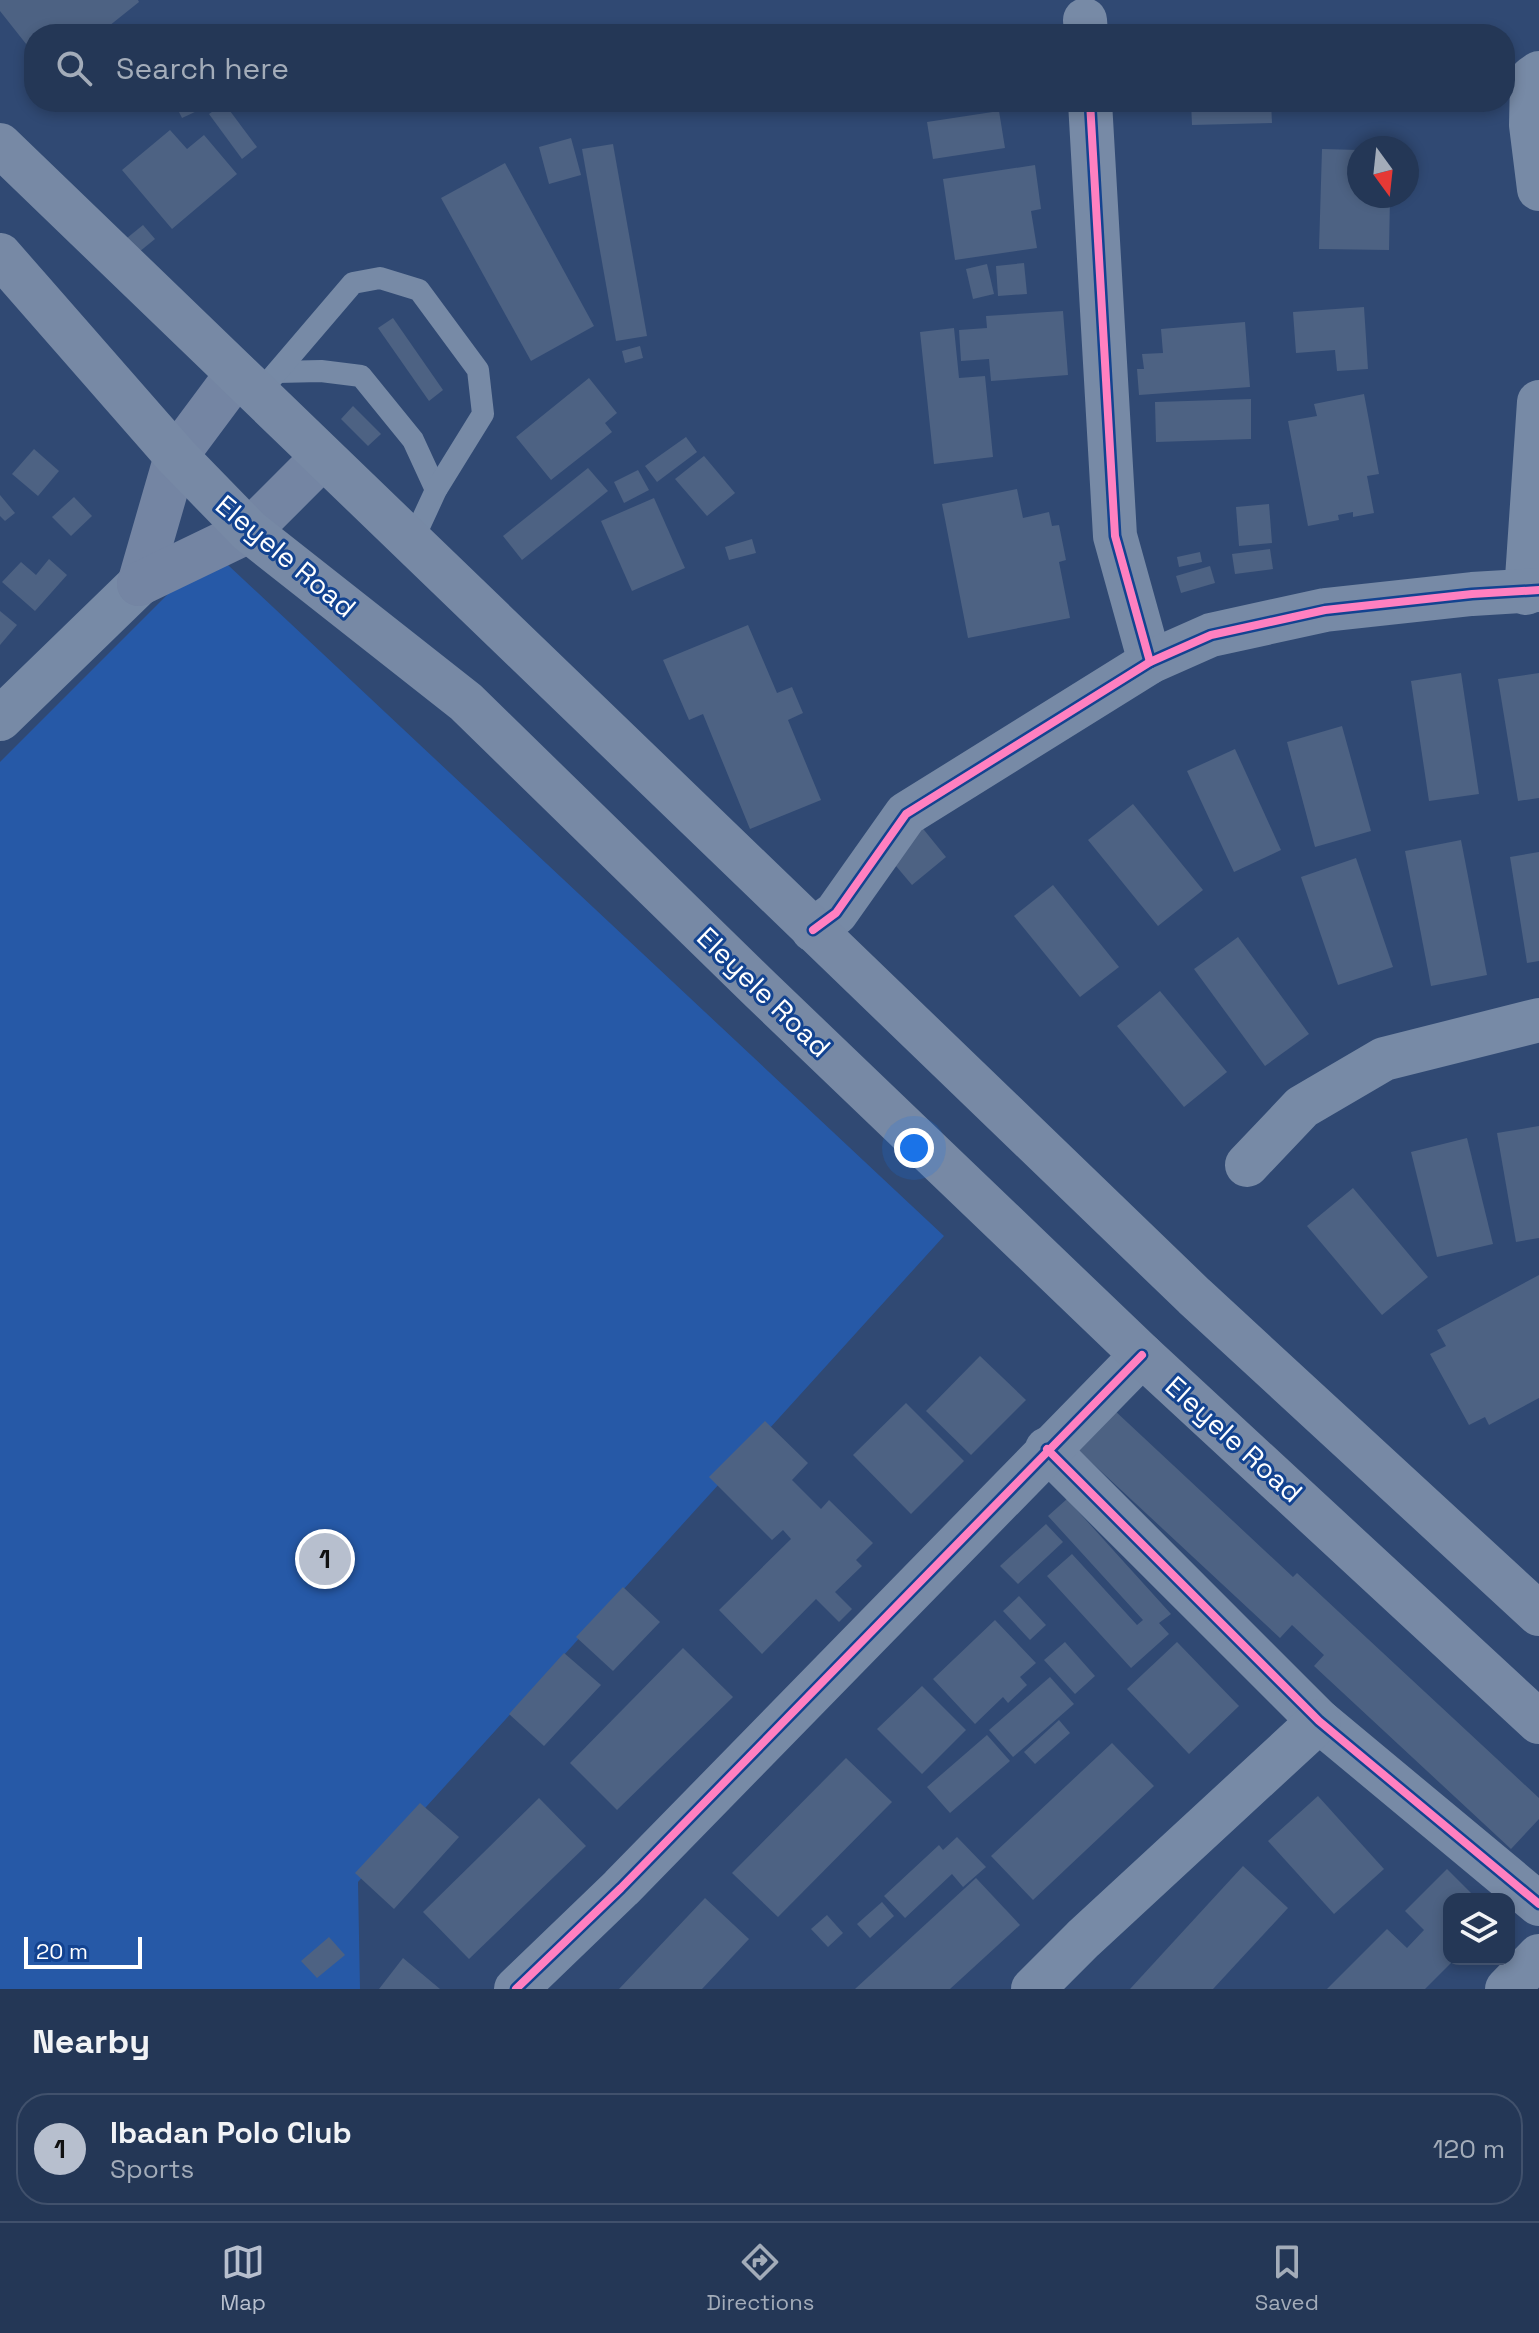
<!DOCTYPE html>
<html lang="en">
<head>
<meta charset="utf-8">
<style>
  :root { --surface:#243756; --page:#2c3f5c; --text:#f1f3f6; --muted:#a3acb9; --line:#41516c; --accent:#b7bfce }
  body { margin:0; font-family:"Space Grotesk",sans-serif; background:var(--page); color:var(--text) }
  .controls { position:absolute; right:24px; bottom:24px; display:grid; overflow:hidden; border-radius:16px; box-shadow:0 4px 12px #0003 }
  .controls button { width:72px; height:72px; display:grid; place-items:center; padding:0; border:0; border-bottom:2px solid var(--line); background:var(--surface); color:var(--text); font:40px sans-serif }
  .compass { position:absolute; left:1347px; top:136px; width:72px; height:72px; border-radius:50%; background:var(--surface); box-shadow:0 4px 12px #0003; rotate:165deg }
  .scale { position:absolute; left:24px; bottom:20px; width:118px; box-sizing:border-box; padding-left:8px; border:4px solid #fff; border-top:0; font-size:22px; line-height:28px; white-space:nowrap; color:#fff; -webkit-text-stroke:6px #134390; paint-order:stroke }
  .you { position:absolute; left:914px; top:1148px; width:28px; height:28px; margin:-20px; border:6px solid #fff; border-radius:50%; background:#1a73e8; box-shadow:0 0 0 12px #1a73e833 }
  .badge { display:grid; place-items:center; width:52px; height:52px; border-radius:50%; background:var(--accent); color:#111; font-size:26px; font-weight:700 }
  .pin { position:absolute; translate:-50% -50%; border:4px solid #fff; box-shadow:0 2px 8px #0006 }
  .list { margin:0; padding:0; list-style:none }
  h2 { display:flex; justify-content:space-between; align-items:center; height:104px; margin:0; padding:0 32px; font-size:34px }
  h2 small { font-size:26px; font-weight:400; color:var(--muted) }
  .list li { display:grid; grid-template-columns:52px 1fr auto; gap:24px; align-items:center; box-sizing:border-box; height:112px; margin:0 16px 16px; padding:0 16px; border:2px solid var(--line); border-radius:32px }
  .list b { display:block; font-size:30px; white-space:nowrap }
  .list p { margin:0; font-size:26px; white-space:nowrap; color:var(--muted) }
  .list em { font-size:26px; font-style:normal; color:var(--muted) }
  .icon { flex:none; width:44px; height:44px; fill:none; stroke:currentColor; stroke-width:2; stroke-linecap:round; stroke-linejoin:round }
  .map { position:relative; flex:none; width:1539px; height:1989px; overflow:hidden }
  .search { position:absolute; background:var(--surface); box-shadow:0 4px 12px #0003; left:24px; right:24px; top:24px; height:88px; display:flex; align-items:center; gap:20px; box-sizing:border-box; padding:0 28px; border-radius:32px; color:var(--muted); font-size:30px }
  .sheet { height:232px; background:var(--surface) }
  nav { display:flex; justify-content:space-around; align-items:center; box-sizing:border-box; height:112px; border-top:2px solid var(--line); background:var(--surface); font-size:22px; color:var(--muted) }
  nav a { display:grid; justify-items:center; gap:4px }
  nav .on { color:var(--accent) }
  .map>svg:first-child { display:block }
  .green { fill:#2659a7 }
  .building { fill:#4d6283 }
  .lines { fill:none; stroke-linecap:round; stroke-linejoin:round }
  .lane { stroke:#778aa6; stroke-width:22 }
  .street { stroke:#778aa6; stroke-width:44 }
  .secondary { stroke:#7485a3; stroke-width:44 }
  .primary { stroke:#7789a5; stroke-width:44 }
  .cycleway-casing { stroke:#134390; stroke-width:13 }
  .cycleway { stroke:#ff80c0; stroke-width:8 }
  .labels { text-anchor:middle; stroke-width:6; stroke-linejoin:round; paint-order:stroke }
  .street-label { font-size:28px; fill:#fff; stroke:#134390 }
</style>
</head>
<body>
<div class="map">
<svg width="1539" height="1989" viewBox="0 0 1539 1989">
  <rect width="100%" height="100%" fill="#304973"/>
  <path class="green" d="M212,550l732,686 -586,646 2,107h-360v-1227z"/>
  <g class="building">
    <path d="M0,0h138l1,2 -40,32h-65v20l-34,-43z"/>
    <path d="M174,102h18l5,9 -15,7z"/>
    <path d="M1191,102h80l1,21 -80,2z"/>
    <path d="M224,103l33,44 -15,12 -33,-45z"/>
    <path d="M999,111l6,37 -72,11 -6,-37z"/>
    <path d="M170,130l17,19 17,-14 33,39 -65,55 -50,-59z"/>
    <path d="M571,138l10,37 -32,9 -10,-37z"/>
    <path d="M613,144l34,192 -31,5 -34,-192z"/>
    <path d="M1322,149l37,1v46h31l-1,54 -70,-1z"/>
    <path d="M505,163l89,163 -63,35 -90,-163z"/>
    <path d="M1035,165l6,44 -10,2 6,37 -82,12 -12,-81z"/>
    <path d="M143,225l12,14 -16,13 -12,-14z"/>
    <path d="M1024,263l3,31 -29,2 -2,-30z"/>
    <path d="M987,264l7,30 -21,5 -7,-30z"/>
    <path d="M1364,307l4,62 -31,2 -2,-21 -39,3 -3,-41z"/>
    <path d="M1063,311l5,64 -77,6 -2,-22 -28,2 -2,-31 28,-2 -1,-12z"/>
    <path d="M393,318l50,72 -14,11 -51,-73z"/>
    <path d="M1245,322l5,65 -111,8 -2,-26h7l-2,-15 21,-1 -2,-24z"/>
    <path d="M954,328l5,50 26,-2 8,81 -59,7 -14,-132z"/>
    <path d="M640,346l3,12 -18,5 -3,-12z"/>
    <path d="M589,378l28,35 -12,10 7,9 -61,48 -35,-43z"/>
    <path d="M1364,394l15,80 -12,2 7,37 -21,4v-5l-15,3 1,5 -31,6 -20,-105 29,-5 -3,-12z"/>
    <path d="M1251,399v40l-95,3 -1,-40z"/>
    <path d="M353,406l28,28 -13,12 -27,-27z"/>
    <path d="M686,437l11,15 -40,30 -12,-16z"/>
    <path d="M34,449l25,22 -21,25 -26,-22z"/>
    <path d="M704,456l31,37 -28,23 -32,-37z"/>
    <path d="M588,468l20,23 -86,69 -19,-24z"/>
    <path d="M638,470l11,20 -25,13 -10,-21z"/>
    <path d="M1017,489l6,29 26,-6 3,14 7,-1 7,35 -7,2 11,56 -102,20 -26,-134z"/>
    <path d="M0,495l15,18 -10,8 -5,-5z"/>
    <path d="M74,497l18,19 -21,20 -19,-19z"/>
    <path d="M654,498l31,70 -53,23 -31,-70z"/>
    <path d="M1269,504l3,39 -33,3 -3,-39z"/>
    <path d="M752,539l4,14 -27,7 -4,-13z"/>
    <path d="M1270,549l3,20 -38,5 -3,-20z"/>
    <path d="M1200,552l2,10 -23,5 -2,-10z"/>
    <path d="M49,559l18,16 -32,36 -33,-29 19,-20 15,13z"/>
    <path d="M1210,566l5,17 -34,10 -5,-17z"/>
    <path d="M0,611l17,14 -17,20z"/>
    <path d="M748,625l29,68 15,-6 11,26 -15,7 33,80 -71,29 -47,-115 -14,6 -26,-60z"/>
    <path d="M1461,673l18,121 -50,7 -18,-120z"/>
    <path d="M1539,673v125l-21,3 -20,-122z"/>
    <path d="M1342,726l29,105 -56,16 -28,-105z"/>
    <path d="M1235,749l46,101 -47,22 -47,-101z"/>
    <path d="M1133,804l70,86 -45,36 -70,-86z"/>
    <path d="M920,825l26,32 -34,28 -27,-32z"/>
    <path d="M1461,840l26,135 -56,11 -26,-135z"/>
    <path d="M1539,852v109l-12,2 -17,-106z"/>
    <path d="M1356,858l37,109 -55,18 -37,-108z"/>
    <path d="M1053,885l66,82 -39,30 -66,-81z"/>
    <path d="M1238,937l71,97 -44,32 -71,-97z"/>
    <path d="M1160,991l67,81 -43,35 -67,-81z"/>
    <path d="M1539,1126v112l-23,4 -19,-109z"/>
    <path d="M1467,1138l26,106 -56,13 -26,-105z"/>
    <path d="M1353,1188l75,89 -46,38 -75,-89z"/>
    <path d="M1539,1275v123l-50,27 -4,-8 -16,8 -39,-71 16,-8 -9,-16z"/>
    <path d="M980,1356l46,44 -55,55 -45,-44z"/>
    <path d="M906,1403l58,58 -53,53 -58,-59z"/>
    <path d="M1113,1409l180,168 4,-4 242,225v21l-28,30 -197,-183 10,-11 -32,-30 -12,13 -204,-190z"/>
    <path d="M765,1421l43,42 -16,17 29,29 8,-9 44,43 -17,17 6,6 -27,26 17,17 -13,13 -23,-23 -54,55 -43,-44 72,-71 -8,-9 -11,10 -63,-63z"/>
    <path d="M1067,1499l104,115 -12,9 10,11 -38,34 -84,-92 25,-22 65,71 6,-5 -95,-104z"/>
    <path d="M1046,1524l17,18 -45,42 -18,-18z"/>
    <path d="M623,1587l37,35 -47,49 -37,-34z"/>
    <path d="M1019,1596l27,29 -16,15 -27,-29z"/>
    <path d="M995,1620l41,43 -16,14 7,8 -19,18 -5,-6 -28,27 -42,-45z"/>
    <path d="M1065,1642l30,34 -20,18 -31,-34z"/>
    <path d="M1177,1642l62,64 -50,48 -62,-65z"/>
    <path d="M683,1648l50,49 -116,113 -47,-47z"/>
    <path d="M564,1653l37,32 -57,61 -35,-32z"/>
    <path d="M1050,1677l24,27 -61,53 -24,-27z"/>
    <path d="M922,1686l44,44 -44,44 -45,-45z"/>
    <path d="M1059,1720l11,13 -35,31 -11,-12z"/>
    <path d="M987,1735l23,26 -60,52 -23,-26z"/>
    <path d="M1112,1743l42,43 -121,114 -42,-44z"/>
    <path d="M846,1758l46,44 -114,115 -46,-44z"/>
    <path d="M1318,1796l66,73 -50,45 -66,-73z"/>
    <path d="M539,1798l47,48 -117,113 -46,-47z"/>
    <path d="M420,1803l39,34 -65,72 -39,-36z"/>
    <path d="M957,1837l29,30 -23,20 -11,-13 -47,44 -21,-22 55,-51 4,5z"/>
    <path d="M1243,1866l45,42 -75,81h-83z"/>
    <path d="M1447,1869l30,30h-28v60h6l-30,30h-98l60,-60 20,19 17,-18 -19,-19z"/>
    <path d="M976,1878l44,47 -70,64h-95z"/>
    <path d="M705,1898l44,41 -47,50h-83z"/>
    <path d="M882,1902l12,14 -24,22 -13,-14z"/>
    <path d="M827,1915l16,18 -15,14 -17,-18z"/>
    <path d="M329,1937l16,18 -28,23 -16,-17z"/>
    <path d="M403,1958l37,31h-61z"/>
  </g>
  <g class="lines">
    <g class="lane">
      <path d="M277,372l44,-1 40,5 52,64 23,50"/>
      <path d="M258,394l95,-111 27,-5 39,12 59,80 5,44 -47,76 -24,52"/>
    </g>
    <g class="street">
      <path d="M1085,20l1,14"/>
      <path d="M1539,73l-7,5 -1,47 8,64"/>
      <path d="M1090,102l25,434 35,126"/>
      <path d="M1526,593l13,-191"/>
      <path d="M0,719l139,-135"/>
      <path d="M813,930l23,-17 70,-99 244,-152 61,-27 114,-25 147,-16 67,-4"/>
      <path d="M1247,1165l55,-58 82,-48 155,-39"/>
      <path d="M1047,1449l272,272 220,183"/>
      <path d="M516,1989l105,-101 521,-533"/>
      <path d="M1033,1989l50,-50 236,-218"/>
      <path d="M1507,1989l32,-33"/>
    </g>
    <g class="secondary">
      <path d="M139,584l37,-128 61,-82"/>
      <path d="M139,584l110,-53 74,-74"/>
    </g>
    <g class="primary">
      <path d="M0,145l1194,1151 345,318"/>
      <path d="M0,255l176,201 73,75 217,171 294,287 382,366 397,367"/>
    </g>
    <defs>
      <g id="cycleway">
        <path d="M1090,102l25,434 35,126"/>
        <path d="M813,930l23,-17 70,-99 244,-152 61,-27 114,-25 147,-16 67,-4"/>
        <path d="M1047,1449l272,272 220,183"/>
        <path d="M516,1989l105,-101 521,-533"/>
      </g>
    </defs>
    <use href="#cycleway" class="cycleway-casing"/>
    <use href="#cycleway" class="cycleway"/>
  </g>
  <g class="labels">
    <g class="street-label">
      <text transform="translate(286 556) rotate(40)" y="10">Eleyele Road</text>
      <text transform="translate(764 992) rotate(44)" y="10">Eleyele Road</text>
      <text transform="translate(1234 1439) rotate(42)" y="10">Eleyele Road</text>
    </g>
  </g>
</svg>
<div class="controls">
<button><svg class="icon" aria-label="layers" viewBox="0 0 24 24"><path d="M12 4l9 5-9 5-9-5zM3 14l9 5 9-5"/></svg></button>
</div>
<svg class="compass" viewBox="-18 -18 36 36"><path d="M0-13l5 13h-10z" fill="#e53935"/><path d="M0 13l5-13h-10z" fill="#a3acb9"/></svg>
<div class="scale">20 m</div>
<div class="you"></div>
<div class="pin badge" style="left:325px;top:1559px">1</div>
<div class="search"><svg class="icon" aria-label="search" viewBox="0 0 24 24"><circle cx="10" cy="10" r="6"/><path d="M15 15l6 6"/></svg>Search here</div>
</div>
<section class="sheet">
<h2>Nearby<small></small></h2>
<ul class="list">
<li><span class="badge">1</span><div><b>Ibadan Polo Club</b><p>Sports</p></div><em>120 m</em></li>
</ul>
</section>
<nav>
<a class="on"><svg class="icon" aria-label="map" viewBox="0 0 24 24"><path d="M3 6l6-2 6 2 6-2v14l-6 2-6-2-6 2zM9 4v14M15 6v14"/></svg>Map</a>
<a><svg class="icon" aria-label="directions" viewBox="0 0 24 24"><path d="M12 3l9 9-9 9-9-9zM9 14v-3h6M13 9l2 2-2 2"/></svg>Directions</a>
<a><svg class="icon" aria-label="saved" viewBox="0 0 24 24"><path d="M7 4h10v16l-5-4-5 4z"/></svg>Saved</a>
</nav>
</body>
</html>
